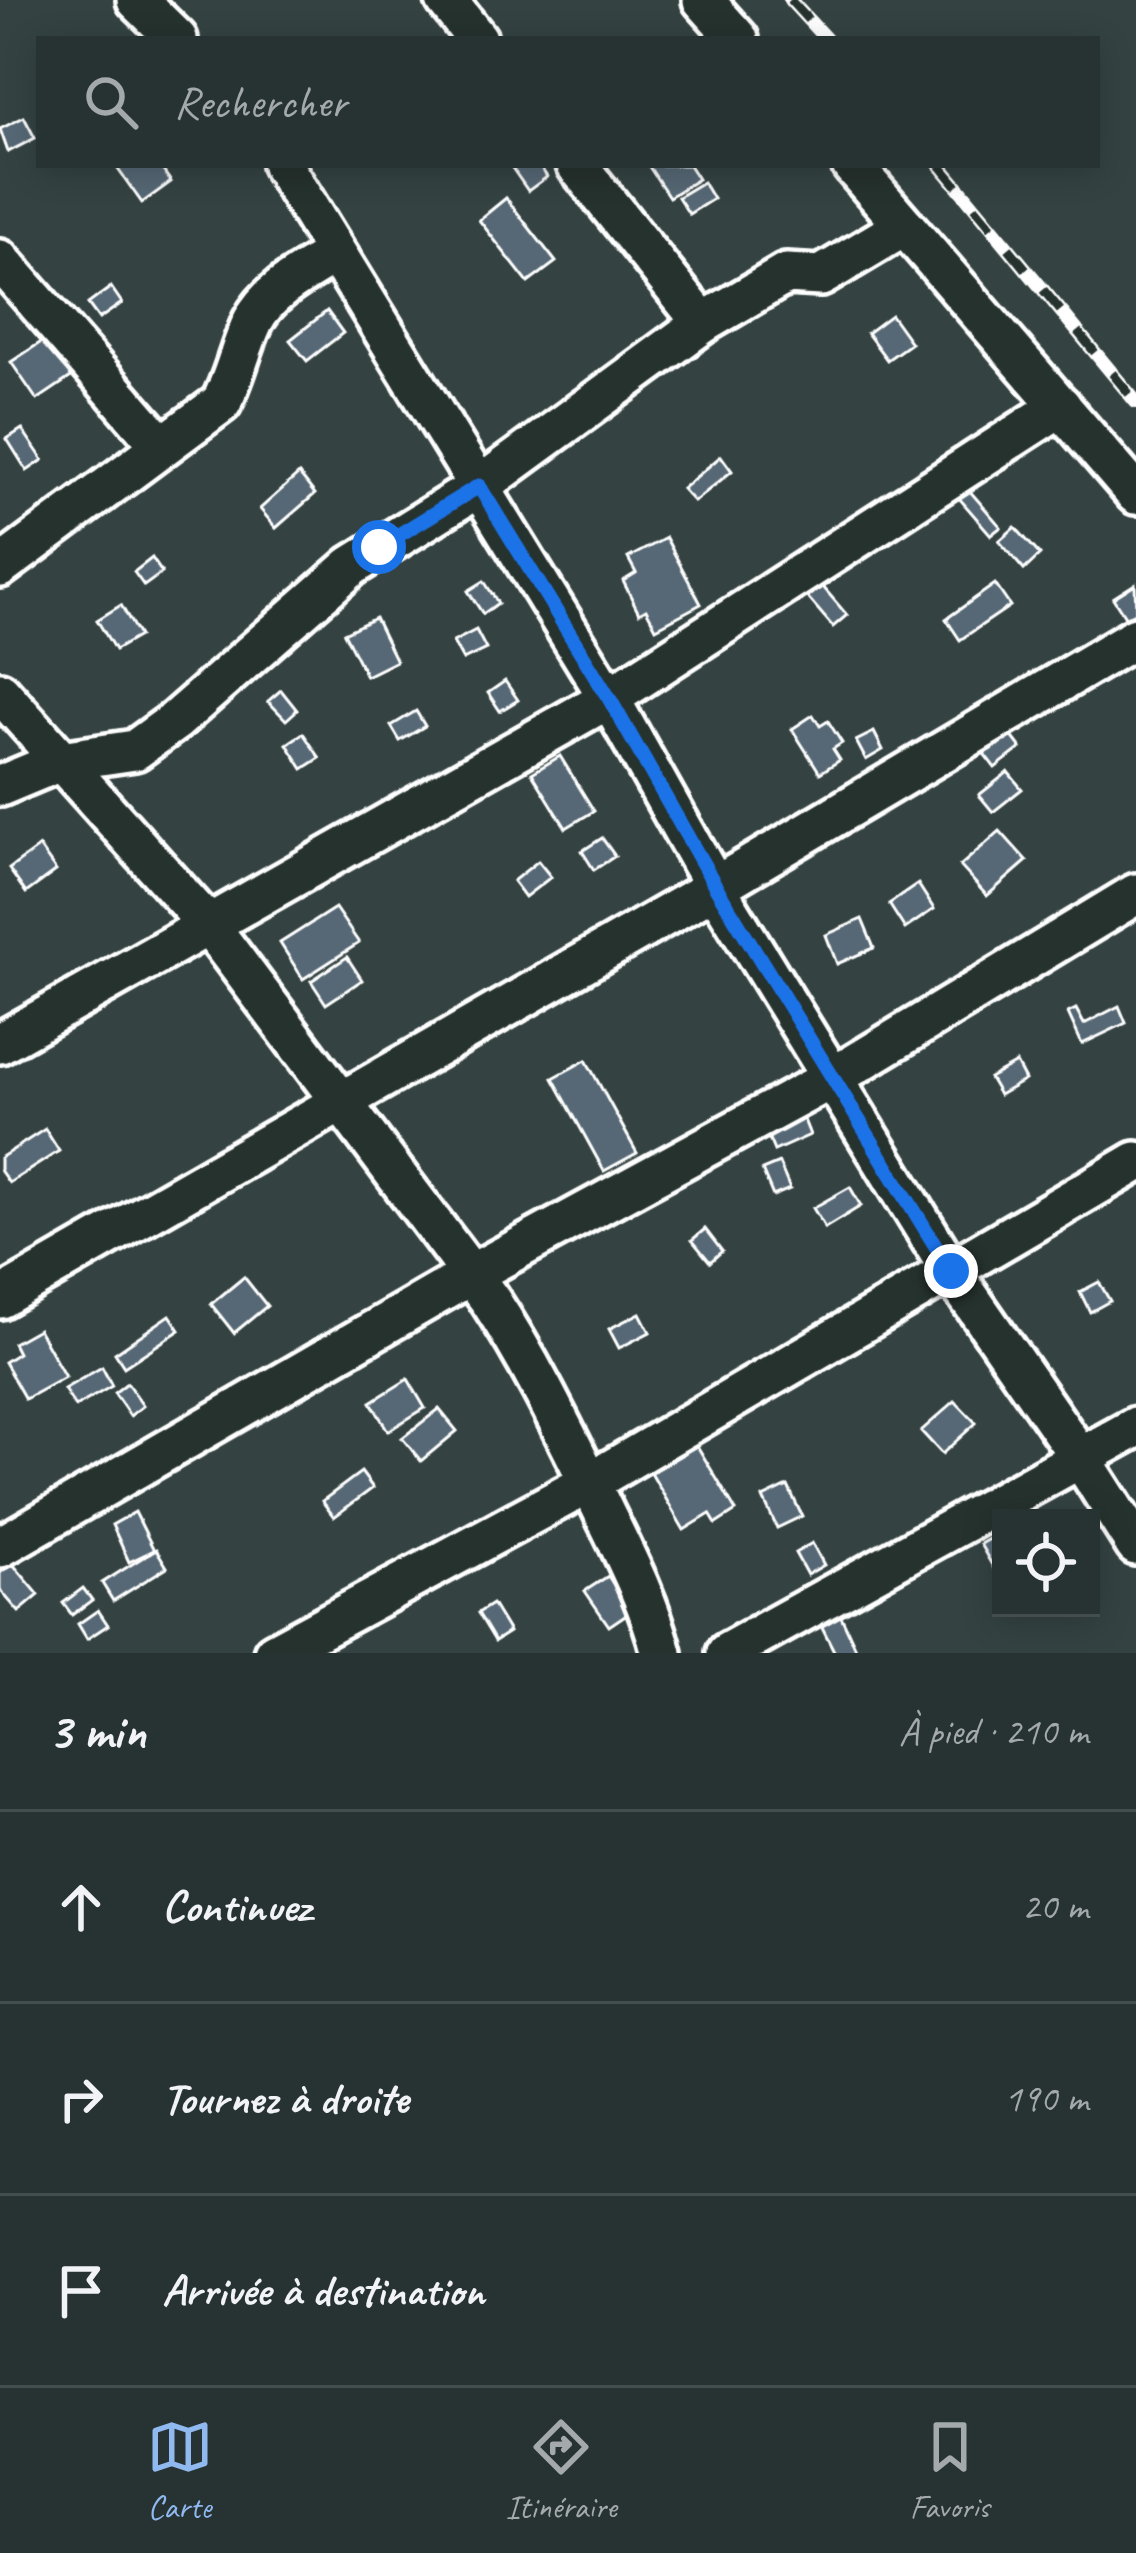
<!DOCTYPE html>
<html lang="fr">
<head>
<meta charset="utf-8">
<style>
  :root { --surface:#273232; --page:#2f3a3a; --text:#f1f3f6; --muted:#a4aaac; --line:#434d4d; --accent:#90b9f0 }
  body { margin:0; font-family:Caveat,sans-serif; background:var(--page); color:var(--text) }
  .controls { position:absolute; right:36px; bottom:36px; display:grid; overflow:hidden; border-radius:0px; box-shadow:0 6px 30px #0003 }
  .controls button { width:108px; height:108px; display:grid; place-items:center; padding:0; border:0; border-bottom:3px solid var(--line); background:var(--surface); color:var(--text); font:60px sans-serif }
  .stop { position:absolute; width:36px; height:36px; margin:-27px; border:9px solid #1a73e8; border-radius:50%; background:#fff }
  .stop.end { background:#1a73e8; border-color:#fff; box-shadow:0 3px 12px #0008 }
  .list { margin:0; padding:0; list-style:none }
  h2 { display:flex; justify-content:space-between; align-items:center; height:156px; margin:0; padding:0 48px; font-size:51px }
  h2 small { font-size:39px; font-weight:400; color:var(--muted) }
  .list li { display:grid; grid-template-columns:78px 1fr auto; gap:36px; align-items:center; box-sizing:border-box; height:192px; padding:0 48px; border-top:3px solid var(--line) }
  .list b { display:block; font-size:45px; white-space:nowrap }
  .list em { font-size:39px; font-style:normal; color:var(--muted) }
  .icon { flex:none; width:66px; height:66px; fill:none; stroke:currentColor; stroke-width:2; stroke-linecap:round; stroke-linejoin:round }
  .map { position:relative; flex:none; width:1136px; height:1653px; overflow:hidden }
  .search { position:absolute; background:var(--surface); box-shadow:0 6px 30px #0003; left:36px; right:36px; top:36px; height:132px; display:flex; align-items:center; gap:30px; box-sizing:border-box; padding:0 42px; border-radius:0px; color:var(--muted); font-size:45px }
  .sheet { height:732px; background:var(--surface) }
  nav { display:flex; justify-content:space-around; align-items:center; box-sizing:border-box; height:168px; border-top:3px solid var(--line); background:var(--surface); font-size:33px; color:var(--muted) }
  nav a { display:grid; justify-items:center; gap:6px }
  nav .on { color:var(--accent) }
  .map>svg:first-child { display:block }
  .building { fill:#566874; stroke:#fff; stroke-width:3 }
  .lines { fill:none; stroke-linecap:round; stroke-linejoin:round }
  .street-casing { stroke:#fff; stroke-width:48 }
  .street { stroke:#26332d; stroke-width:39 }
  .rail-casing { stroke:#fff; stroke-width:14 }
  .rail { stroke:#26332d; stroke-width:9; stroke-dasharray:27; stroke-linecap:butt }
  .route { stroke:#1a73e8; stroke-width:15 }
</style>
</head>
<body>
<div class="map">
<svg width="1136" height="1653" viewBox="0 0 1136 1653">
  <rect width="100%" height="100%" fill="#344342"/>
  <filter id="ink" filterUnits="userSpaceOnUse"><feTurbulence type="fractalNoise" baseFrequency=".00833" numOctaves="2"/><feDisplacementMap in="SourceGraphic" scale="24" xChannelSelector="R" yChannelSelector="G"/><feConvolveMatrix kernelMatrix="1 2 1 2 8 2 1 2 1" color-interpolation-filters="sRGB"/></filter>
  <g filter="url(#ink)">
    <g class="building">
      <path d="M24,117l11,21 -27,14 -8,-23z"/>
      <path d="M115,165h44l12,17 -29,21z"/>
      <path d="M510,165h29l8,12 -19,14z"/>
      <path d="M648,165h41l9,14 -29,18z"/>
      <path d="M703,182l10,17 -24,15 -11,-17z"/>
      <path d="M506,198l50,64 -28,21 -49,-63z"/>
      <path d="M111,287l11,16 -23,16 -11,-15z"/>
      <path d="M327,311l16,22 -36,28 -17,-21z"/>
      <path d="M891,315l20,28 -24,17 -20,-27z"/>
      <path d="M49,337l25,38 -37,25 -26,-38z"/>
      <path d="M22,429l21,31 -16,11 -20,-32z"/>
      <path d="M721,456l11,15 -38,31 -12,-13z"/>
      <path d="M299,474l16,20 -39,34 -16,-19z"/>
      <path d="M968,489l33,38 -10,8 -33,-38z"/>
      <path d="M1015,527l25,28 -16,15 -25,-29z"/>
      <path d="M666,538l35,66 -45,24 -10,-19 -7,4 -16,-32 13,-8 -8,-15z"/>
      <path d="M152,558l10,15 -18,13 -10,-14z"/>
      <path d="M817,580l30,35 -14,12 -30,-35z"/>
      <path d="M484,581l14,22 -15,11 -15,-23z"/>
      <path d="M995,584l15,22 -50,34 -14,-21z"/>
      <path d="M1135,584l1,28 -10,6 -13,-20z"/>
      <path d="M121,605l18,31 -24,14 -18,-30z"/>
      <path d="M375,618l21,43 -30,15 -22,-43z"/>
      <path d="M476,630l10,19 -23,11 -10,-18z"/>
      <path d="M505,681l13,19 -18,11 -12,-18z"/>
      <path d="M281,690l16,20 -11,10 -18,-19z"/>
      <path d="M416,711l9,15 -25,15 -9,-15z"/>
      <path d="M813,715l7,11 8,-5 14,22 -9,6 7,11 -20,13 -28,-44z"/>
      <path d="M1001,722l20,26 -26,20 -20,-26z"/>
      <path d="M874,732l9,18 -17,10 -10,-19z"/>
      <path d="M303,733l17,25 -17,11 -16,-25z"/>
      <path d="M560,756l34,55 -28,17 -34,-55z"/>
      <path d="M1008,772l14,17 -29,23 -14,-17z"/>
      <path d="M1000,831l27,30 -40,35 -27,-30z"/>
      <path d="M602,838l13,18 -21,14 -12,-19z"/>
      <path d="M39,847l17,24 -30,22 -17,-24z"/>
      <path d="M538,861l13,16 -26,20 -12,-16z"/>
      <path d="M918,884l16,25 -29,20 -16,-25z"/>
      <path d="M335,908l24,35 -56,36 -23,-36z"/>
      <path d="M862,919l12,29 -37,16 -11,-29z"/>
      <path d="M347,957l15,23 -36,24 -15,-23z"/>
      <path d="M1119,1006l7,17 -44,21 -14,-31 8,-4 8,15z"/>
      <path d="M586,1060l51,93 -33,18 -51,-93z"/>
      <path d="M1016,1063l9,17 -26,15 -10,-17z"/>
      <path d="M800,1110l10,25 -36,16 -10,-24z"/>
      <path d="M45,1129l14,22 -50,32 -9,-13v-12z"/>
      <path d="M779,1163l11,26 -17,7 -11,-26z"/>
      <path d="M850,1187l11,19 -36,22 -12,-20z"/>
      <path d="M705,1229l17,22 -12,11 -18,-22z"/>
      <path d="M244,1277l23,29 -33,27 -23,-29z"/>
      <path d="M1099,1282l11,19 -20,11 -10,-20z"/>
      <path d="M640,1313l10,19 -31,16 -10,-19z"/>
      <path d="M170,1315l10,15 -56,37 -9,-14z"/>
      <path d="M38,1329l27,48 -40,22 -21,-37 14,-9 -5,-10z"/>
      <path d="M102,1367l10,19 -37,21 -11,-18z"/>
      <path d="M408,1379l17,29 -37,23 -17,-29z"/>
      <path d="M127,1383l16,23 -13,10 -16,-23z"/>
      <path d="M955,1401l21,22 -34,31 -21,-23z"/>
      <path d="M439,1409l18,22 -36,30 -19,-23z"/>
      <path d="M687,1429l49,82 -20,13 -6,-10 -26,16 -43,-74z"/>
      <path d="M361,1472l12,16 -39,29 -12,-16z"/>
      <path d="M788,1486l14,30 -25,12 -14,-30z"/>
      <path d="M135,1512l19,38 -25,12 -17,-37z"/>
      <path d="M1001,1532v49l-21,-37z"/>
      <path d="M812,1543l12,22 -17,10 -12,-22z"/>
      <path d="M156,1549l11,18 -54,34 -11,-18z"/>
      <path d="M12,1563l27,32 -20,17 -19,-22v-17z"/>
      <path d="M608,1576l23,35 -22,15 -24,-35z"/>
      <path d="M83,1588l9,12 -20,15 -9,-12z"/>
      <path d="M492,1604l17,28 -14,9 -17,-28z"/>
      <path d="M98,1610l10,15 -21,14 -9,-15z"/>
      <path d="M840,1614l18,39h-23l-15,-30z"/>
    </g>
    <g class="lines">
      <defs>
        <g id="street">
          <path d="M137,0l40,39"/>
          <path d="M446,0l31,39"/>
          <path d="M703,0l35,39"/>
          <path d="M282,165l327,533 106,189 236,384 131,189 54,85"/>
          <path d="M577,165l126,158"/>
          <path d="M852,165l284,329"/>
          <path d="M0,260l161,185"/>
          <path d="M0,567l221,-164c14,-26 19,-55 32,-82 15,-31 54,-49 82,-68"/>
          <path d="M0,692l210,235 280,373c42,64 73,129 107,198 24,50 51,100 65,155"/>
          <path d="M0,786l60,-25 75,-11 40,-29 177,-155 128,-80 223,-163 83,-49 35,2 82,-49"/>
          <path d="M0,1043l609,-345 452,-292"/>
          <path d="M0,1298l715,-411 421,-250"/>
          <path d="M0,1547l470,-272 364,-198 302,-183"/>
          <path d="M274,1653l315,-170 547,-321"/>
          <path d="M727,1653l409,-226"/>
        </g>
      </defs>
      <use href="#street" class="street-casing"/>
      <use href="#street" class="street"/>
      <defs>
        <g id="rail">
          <path d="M790,0l36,39"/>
          <path d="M940,165l196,237"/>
        </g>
      </defs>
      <use href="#rail" class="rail-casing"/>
      <use href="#rail" class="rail"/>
    </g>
  </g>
  <g class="lines" filter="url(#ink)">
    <path class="route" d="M379,547l100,-61 130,212 107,189 235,384"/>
  </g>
</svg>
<div class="controls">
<button><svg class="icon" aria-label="locate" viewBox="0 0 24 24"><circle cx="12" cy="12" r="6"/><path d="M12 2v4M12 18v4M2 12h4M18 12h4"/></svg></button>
</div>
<div class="stop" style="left:379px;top:547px"></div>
<div class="stop end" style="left:951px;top:1271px"></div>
<div class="search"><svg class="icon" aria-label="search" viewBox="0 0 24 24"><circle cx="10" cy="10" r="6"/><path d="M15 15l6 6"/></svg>Rechercher</div>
</div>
<section class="sheet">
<h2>3 min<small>À pied · 210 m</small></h2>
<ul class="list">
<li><svg class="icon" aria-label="ahead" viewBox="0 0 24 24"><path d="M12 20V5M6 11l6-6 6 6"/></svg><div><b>Continuez</b></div><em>20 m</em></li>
<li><svg class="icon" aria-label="right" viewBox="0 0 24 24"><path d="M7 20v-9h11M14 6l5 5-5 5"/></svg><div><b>Tournez à droite</b></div><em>190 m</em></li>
<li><svg class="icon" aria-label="arrive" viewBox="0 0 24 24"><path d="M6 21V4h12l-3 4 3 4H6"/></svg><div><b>Arrivée à destination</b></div></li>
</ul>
</section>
<nav>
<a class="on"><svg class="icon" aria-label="map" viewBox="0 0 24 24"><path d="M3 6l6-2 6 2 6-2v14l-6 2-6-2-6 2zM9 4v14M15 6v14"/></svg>Carte</a>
<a><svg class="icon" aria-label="directions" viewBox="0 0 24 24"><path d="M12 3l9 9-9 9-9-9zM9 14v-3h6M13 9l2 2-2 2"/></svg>Itinéraire</a>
<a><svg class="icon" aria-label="saved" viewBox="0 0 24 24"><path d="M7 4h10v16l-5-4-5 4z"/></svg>Favoris</a>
</nav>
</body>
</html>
